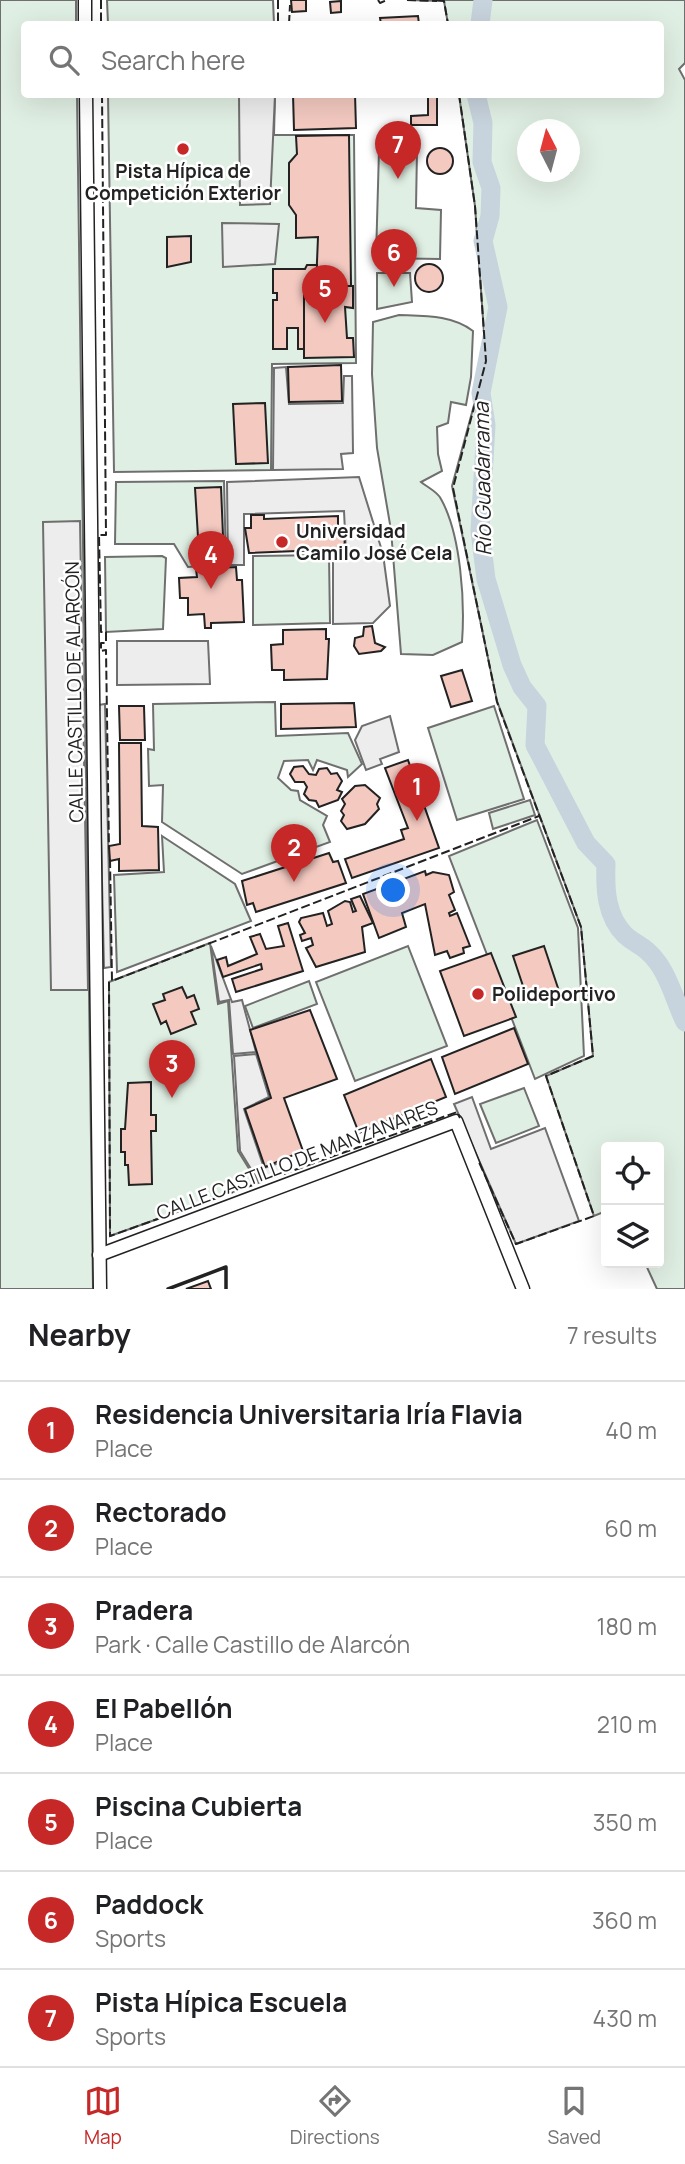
<!DOCTYPE html>
<html lang="en">
<head>
<meta charset="utf-8">
<style>
  :root { --surface:#fff; --page:#f6f6f6; --text:#202124; --muted:#757577; --line:#e0e0e0; --accent:#c62828 }
  body { margin:0; font-family:Manrope,sans-serif; background:var(--page); color:var(--text) }
  .controls { position:absolute; right:21px; bottom:21px; display:grid; overflow:hidden; border-radius:7px; box-shadow:0 7px 28px #0002 }
  .controls button { width:63px; height:63px; display:grid; place-items:center; padding:0; border:0; border-bottom:2px solid var(--line); background:var(--surface); color:var(--text); font:35px sans-serif }
  .compass { position:absolute; left:517px; top:119px; width:63px; height:63px; border-radius:50%; background:var(--surface); box-shadow:0 7px 28px #0002; rotate:354deg }
  .you { position:absolute; left:394px; top:891px; width:24px; height:24px; margin:-18px; border:5px solid #fff; border-radius:50%; background:#1a73e8; box-shadow:0 0 0 10px #1a73e833 }
  .badge { display:grid; place-items:center; width:46px; height:46px; border-radius:50%; background:var(--accent); color:#fff; font-size:23px; font-weight:700 }
  .pin { position:absolute; translate:-50% -58px; filter:drop-shadow(0 2px 4px #0008) }
  .pin::after { content:''; position:absolute; top:37px; width:24px; height:21px; background:inherit; clip-path:polygon(0 0,100% 0,50% 100%) }
  .list { margin:0; padding:0; list-style:none }
  h2 { display:flex; justify-content:space-between; align-items:center; height:91px; margin:0; padding:0 28px; font-size:30px }
  h2 small { font-size:23px; font-weight:400; color:var(--muted) }
  .list li { display:grid; grid-template-columns:46px 1fr auto; gap:21px; align-items:center; box-sizing:border-box; height:98px; padding:0 28px; border-top:2px solid var(--line) }
  .list b { display:block; font-size:26px; white-space:nowrap }
  .list p { margin:0; font-size:23px; white-space:nowrap; color:var(--muted) }
  .list em { font-size:23px; font-style:normal; color:var(--muted) }
  .icon { flex:none; width:38px; height:38px; fill:none; stroke:currentColor; stroke-width:2; stroke-linecap:round; stroke-linejoin:round }
  .map { position:relative; flex:none; width:685px; height:1289px; overflow:hidden }
  .search { position:absolute; background:var(--surface); box-shadow:0 7px 28px #0002; left:21px; right:21px; top:21px; height:77px; display:flex; align-items:center; gap:18px; box-sizing:border-box; padding:0 24px; border-radius:7px; color:var(--muted); font-size:26px }
  .sheet { height:777px; background:var(--surface) }
  nav { display:flex; justify-content:space-around; align-items:center; box-sizing:border-box; height:98px; border-top:2px solid var(--line); background:var(--surface); font-size:19px; color:var(--muted) }
  nav a { display:grid; justify-items:center; gap:4px }
  nav .on { color:var(--accent) }
  .map>svg:first-child { display:block }
  .green { fill:#e0efe3; stroke:#6f6f6f; stroke-width:2; fill-rule:evenodd }
  .parking { fill:#ededed; stroke:#6f6f6f; stroke-width:2 }
  .lines { fill:none; stroke-linecap:round; stroke-linejoin:round }
  .river { stroke:#c7d3dd; stroke-width:19 }
  .building { fill:#f3c9c0; stroke:#222; stroke-width:2 }
  .minor-casing { stroke:#222; stroke-width:15 }
  .minor { stroke:#fff; stroke-width:12 }
  .fence { stroke:#222; stroke-width:2; stroke-dasharray:9 3.5; stroke-linecap:butt }
  .wall { stroke:#222; stroke-width:3.5 }
  .poi-dot { fill:#c62828; stroke:#fff; stroke-width:2.5 }
  .labels { text-anchor:middle; stroke-width:5; stroke-linejoin:round; paint-order:stroke }
  .poi-label { font-size:19px; font-weight:bold; fill:#222; stroke:#fff; text-anchor:start }
  .street-label { font-size:19px; fill:#222; stroke:#fff }
  .water-label { font-size:21px; font-style:italic; fill:#222; stroke:#fff }
</style>
</head>
<body>
<div class="map">
<svg width="685" height="1289" viewBox="0 0 685 1289">
  <rect width="100%" height="100%" fill="#fff"/>
  <g class="green">
    <path d="M0,0h76v24h-52v70l53,1 16,1194h-93z"/>
    <path d="M107,0h166l1,24h-166z"/>
    <path d="M407,0h278v63l-6,6 6,11v1209h-28l-12,-26h14v-116h-53v64l-12,5 -48,-140 47,-20 -12,-129 -84,-226 -45,-215 34,-125 -11,-155 -16,-111 201,-1v-70h-212l-4,-23zM528,130h42v42h-42z"/>
    <path d="M108,95h167l-1,40h80l2,228 -84,1 -1,106 -157,2z"/>
    <path d="M379,150h38l-1,58 25,2 -1,49 -64,-1z"/>
    <path d="M377,273h33l2,29 -35,7z"/>
    <path d="M399,315c26,1 53,0 74,16l-2,46 -5,28 -15,-3 -3,21 -11,4 1,27 4,17 -21,11c6,5 17,10 20,17 20,36 24,103 21,143l-29,13 -32,-1 -10,-124 -14,-82 -5,-74 1,-52z"/>
    <path d="M224,481l2,83 -38,3 -14,-23h-59l1,-62z"/>
    <path d="M329,555l1,68 -77,2v-69z"/>
    <path d="M162,556l4,2 -3,71 -57,3 -1,-75z"/>
    <path d="M275,702l1,34 72,-3 14,31 -14,13 -1,-7 -30,-10 -4,10 -5,-10 -24,1 -6,17 13,12 7,1 2,9 27,16 -4,9 7,17 -88,32 -80,-52 1,-37 -14,1 -1,-37 6,1 -1,-46z"/>
    <path d="M494,706l30,93 -67,21 -29,-92z"/>
    <path d="M530,800l5,15 -42,14 -4,-16z"/>
    <path d="M537,820l41,108 6,128 -49,23 -86,-223z"/>
    <path d="M162,836l73,48 16,37 -134,51 -3,-97 50,-3z"/>
    <path d="M210,943l8,61 10,-3 10,150 20,32 -148,53 -1,-254z"/>
    <path d="M408,946l39,100 -92,35 -39,-99z"/>
    <path d="M309,981l8,23 -64,24 -8,-22z"/>
    <path d="M524,1088l15,38 -43,17 -16,-39z"/>
  </g>
  <g class="parking">
    <path d="M239,95h36l-5,109 -30,1z"/>
    <path d="M222,223l57,1 -4,40 -52,3z"/>
    <path d="M286,367l3,37 54,-1 1,-27h8l1,77 -12,1 2,15 -70,1 1,-102z"/>
    <path d="M359,477l24,77 7,52 -17,17 -40,1v-70l13,-1 -2,-42 -100,3v51h-16l-1,-83z"/>
    <path d="M80,521l8,469h-37l-8,-468z"/>
    <path d="M117,641h91l2,43 -93,1z"/>
    <path d="M105,704l6,263 -7,1 -6,-263z"/>
    <path d="M390,716l9,36 -19,7 2,5 -16,6 -11,-30 7,-14z"/>
    <path d="M211,946l21,56 10,-2 14,52 -23,2 -4,-54 -10,2z"/>
    <path d="M256,1054l13,43 -25,12 20,59 15,-5 4,10 -24,9 -19,-31 -6,-95z"/>
    <path d="M472,1097l19,52 54,-21 34,93 -63,23 -62,-140z"/>
  </g>
  <g class="lines">
    <g class="river">
      <path d="M480,24l3,-24"/>
      <path d="M476,94l7,29 -1,39 9,26 -1,28 -7,25 15,66 -17,86 5,32 -6,106 6,48 26,86 10,22 15,19 -2,39 51,98 20,21c-1,25 0,52 19,71 12,11 20,10 33,28 12,16 18,41 27,59"/>
    </g>
  </g>
  <g class="building">
    <path d="M291,0h15v11l-14,1z"/>
    <path d="M341,1v11l-10,1 -1,-11z"/>
    <path d="M418,16l1,8h-38l-1,-6z"/>
    <path d="M293,94h62l1,34 -62,2z"/>
    <path d="M428,94h9v31h-26v-9l17,-1z"/>
    <path d="M349,135l2,151h-35l2,-49 -22,1v-23l-7,-10v-42l8,-9 -1,-18z"/>
    <circle cx="440" cy="161" r="13"/>
    <path d="M191,236v26l-24,5v-30z"/>
    <circle cx="429" cy="278" r="14"/>
    <path d="M307,265h10l-1,21h-12v63h-6v-21h-11v21h-14v-49h4v-7h-4v-24h32z"/>
    <path d="M304,286h49v22l-8,-1 2,31h6l1,19 -50,1z"/>
    <path d="M341,365l1,36 -53,1 -1,-35z"/>
    <path d="M265,403l3,60 -32,1 -3,-60z"/>
    <path d="M221,487l2,49 -25,1 -3,-49z"/>
    <path d="M251,515h13v4l74,-3v13h6l1,20 -96,4 -4,-25h6z"/>
    <path d="M236,567l1,13h5l2,42 -33,1v5h-6l-1,-14 -16,1v-17h-8l-1,-20 18,-1 -1,-8z"/>
    <path d="M372,626l3,17 10,4 -4,4 -22,3 -5,-8 1,-8 8,-2 1,-9z"/>
    <path d="M326,629v10h3l-2,40 -43,1v-10h-12l-1,-25 12,-1v-14z"/>
    <path d="M462,670l10,31 -21,6 -10,-31z"/>
    <path d="M354,703l2,24 -75,2v-25z"/>
    <path d="M119,706h25l1,34h-25z"/>
    <path d="M119,743h22l1,83 16,1 1,43 -40,1v-12l-9,2 -1,-15 11,-2z"/>
    <path d="M408,760l31,88 -87,30 -7,-19 59,-20 -3,-9 7,-2 -23,-60z"/>
    <path d="M303,766l6,8 7,1 3,-6 8,-1 4,6 6,-1 5,8 -5,9 5,2 -4,8 -19,7 -3,-6 -7,-1 -5,-6 3,-7 -3,-5h-9l-5,-8 4,-7z"/>
    <path d="M365,785l15,13 -3,6 2,5 -14,15 -18,5 -6,-8 3,-6 -3,-4 4,-7 -3,-5 13,-13z"/>
    <path d="M329,853l4,9 5,-1 8,22 -90,29 -3,-9 -6,2 -5,-24z"/>
    <path d="M425,871l1,4 7,-3 16,3 5,17 -5,3 6,15 -6,3 1,3 7,-3 13,33 -7,2 1,5 -14,5 -3,-7 -12,4 -10,-51 -23,9 4,14 -27,11 -16,-44z"/>
    <path d="M360,896l13,27 -11,4 3,25 -49,15 -10,-19 7,-3 -2,-7 -9,3 -2,-6 5,-2 -6,-11 2,-4 22,-5 4,13 5,-2 -4,-13 17,-10 5,1 3,10 3,-1 -5,-12z"/>
    <path d="M288,923l15,48 -67,21 -4,-13 30,-10 -1,-5 -38,13 -6,-17 9,-3 2,9 29,-12 -7,-17 10,-3 6,15 18,-3 -6,-20z"/>
    <path d="M544,946l15,45 -31,10 -15,-45z"/>
    <path d="M491,953l25,64 -52,19 -24,-65z"/>
    <path d="M182,987l5,11 7,-3 5,14 -8,3 5,12 -25,10 -5,-13 -5,3 -8,-20 12,-4 -2,-6z"/>
    <path d="M310,1010l27,69 -53,19 19,53 -38,16 -20,-58 26,-11 -21,-68z"/>
    <path d="M514,1028l14,36 -73,30 -13,-37z"/>
    <path d="M431,1059l15,38 -87,36 -15,-38z"/>
    <path d="M151,1082v33h5v16h-5l1,53 -23,1 -1,-20h-3v-13h-4v-23h4l3,-46z"/>
    <path d="M208,1281l3,8h-25z"/>
  </g>
  <g class="lines">
    <defs>
      <g id="minor">
        <path d="M85,0v24"/>
        <path d="M86,94l14,1195"/>
        <path d="M99,1255l357,-134 67,168"/>
      </g>
    </defs>
    <use href="#minor" class="minor-casing"/>
    <use href="#minor" class="minor"/>
    <g class="fence">
      <path d="M101,0v24"/>
      <path d="M278,0v24h8"/>
      <path d="M378,0l2,3 7,-3"/>
      <path d="M407,0l30,1"/>
      <path d="M437,0l7,1 4,23"/>
      <path d="M289,24l1,-19"/>
      <path d="M102,94l4,441h-7l2,97h5v11h-5v8l5,-1 3,199"/>
      <path d="M459,94l16,112 11,155 -33,127 44,214 84,225 12,129 -47,20 48,140 -78,28 -38,-84"/>
      <path d="M110,859l2,122 427,-165"/>
      <path d="M109,982l1,254 347,-124 3,6"/>
    </g>
    <path class="wall" d="M168,1289l58,-22v22"/>
  </g>
  <g class="poi-dot">
    <circle cx="183" cy="149" r="7"/>
    <circle cx="282" cy="542" r="7"/>
    <circle cx="478" cy="994" r="7"/>
  </g>
  <g class="labels">
    <g class="poi-label">
      <text x="183" y="178" text-anchor="middle">Pista Hípica de<tspan x="183" dy="22">Competición Exterior</tspan></text>
      <text x="296" y="538">Universidad<tspan x="296" dy="22">Camilo José Cela</tspan></text>
      <text x="492" y="1001">Polideportivo</text>
    </g>
    <g class="street-label">
      <text transform="translate(74 692) rotate(-91)" y="7">CALLE CASTILLO DE ALARCÓN</text>
      <text transform="translate(297 1160) rotate(-21)" y="7">CALLE CASTILLO DE MANZANARES</text>
    </g>
    <g class="water-label">
      <text transform="translate(483 479) rotate(-91)" y="7">Río Guadarrama</text>
    </g>
  </g>
</svg>
<div class="controls">
<button><svg class="icon" aria-label="locate" viewBox="0 0 24 24"><circle cx="12" cy="12" r="6"/><path d="M12 2v4M12 18v4M2 12h4M18 12h4"/></svg></button>
<button><svg class="icon" aria-label="layers" viewBox="0 0 24 24"><path d="M12 4l9 5-9 5-9-5zM3 14l9 5 9-5"/></svg></button>
</div>
<svg class="compass" viewBox="-18 -18 36 36"><path d="M0-13l5 13h-10z" fill="#e53935"/><path d="M0 13l5-13h-10z" fill="#757577"/></svg>
<div class="you"></div>
<div class="pin badge" style="left:417px;top:821px">1</div>
<div class="pin badge" style="left:294px;top:882px">2</div>
<div class="pin badge" style="left:172px;top:1098px">3</div>
<div class="pin badge" style="left:211px;top:589px">4</div>
<div class="pin badge" style="left:325px;top:323px">5</div>
<div class="pin badge" style="left:394px;top:287px">6</div>
<div class="pin badge" style="left:398px;top:179px">7</div>
<div class="search"><svg class="icon" aria-label="search" viewBox="0 0 24 24"><circle cx="10" cy="10" r="6"/><path d="M15 15l6 6"/></svg>Search here</div>
</div>
<section class="sheet">
<h2>Nearby<small>7 results</small></h2>
<ul class="list">
<li><span class="badge">1</span><div><b>Residencia Universitaria Iría Flavia</b><p>Place</p></div><em>40 m</em></li>
<li><span class="badge">2</span><div><b>Rectorado</b><p>Place</p></div><em>60 m</em></li>
<li><span class="badge">3</span><div><b>Pradera</b><p>Park · Calle Castillo de Alarcón</p></div><em>180 m</em></li>
<li><span class="badge">4</span><div><b>El Pabellón</b><p>Place</p></div><em>210 m</em></li>
<li><span class="badge">5</span><div><b>Piscina Cubierta</b><p>Place</p></div><em>350 m</em></li>
<li><span class="badge">6</span><div><b>Paddock</b><p>Sports</p></div><em>360 m</em></li>
<li><span class="badge">7</span><div><b>Pista Hípica Escuela</b><p>Sports</p></div><em>430 m</em></li>
</ul>
</section>
<nav>
<a class="on"><svg class="icon" aria-label="map" viewBox="0 0 24 24"><path d="M3 6l6-2 6 2 6-2v14l-6 2-6-2-6 2zM9 4v14M15 6v14"/></svg>Map</a>
<a><svg class="icon" aria-label="directions" viewBox="0 0 24 24"><path d="M12 3l9 9-9 9-9-9zM9 14v-3h6M13 9l2 2-2 2"/></svg>Directions</a>
<a><svg class="icon" aria-label="saved" viewBox="0 0 24 24"><path d="M7 4h10v16l-5-4-5 4z"/></svg>Saved</a>
</nav>
</body>
</html>
